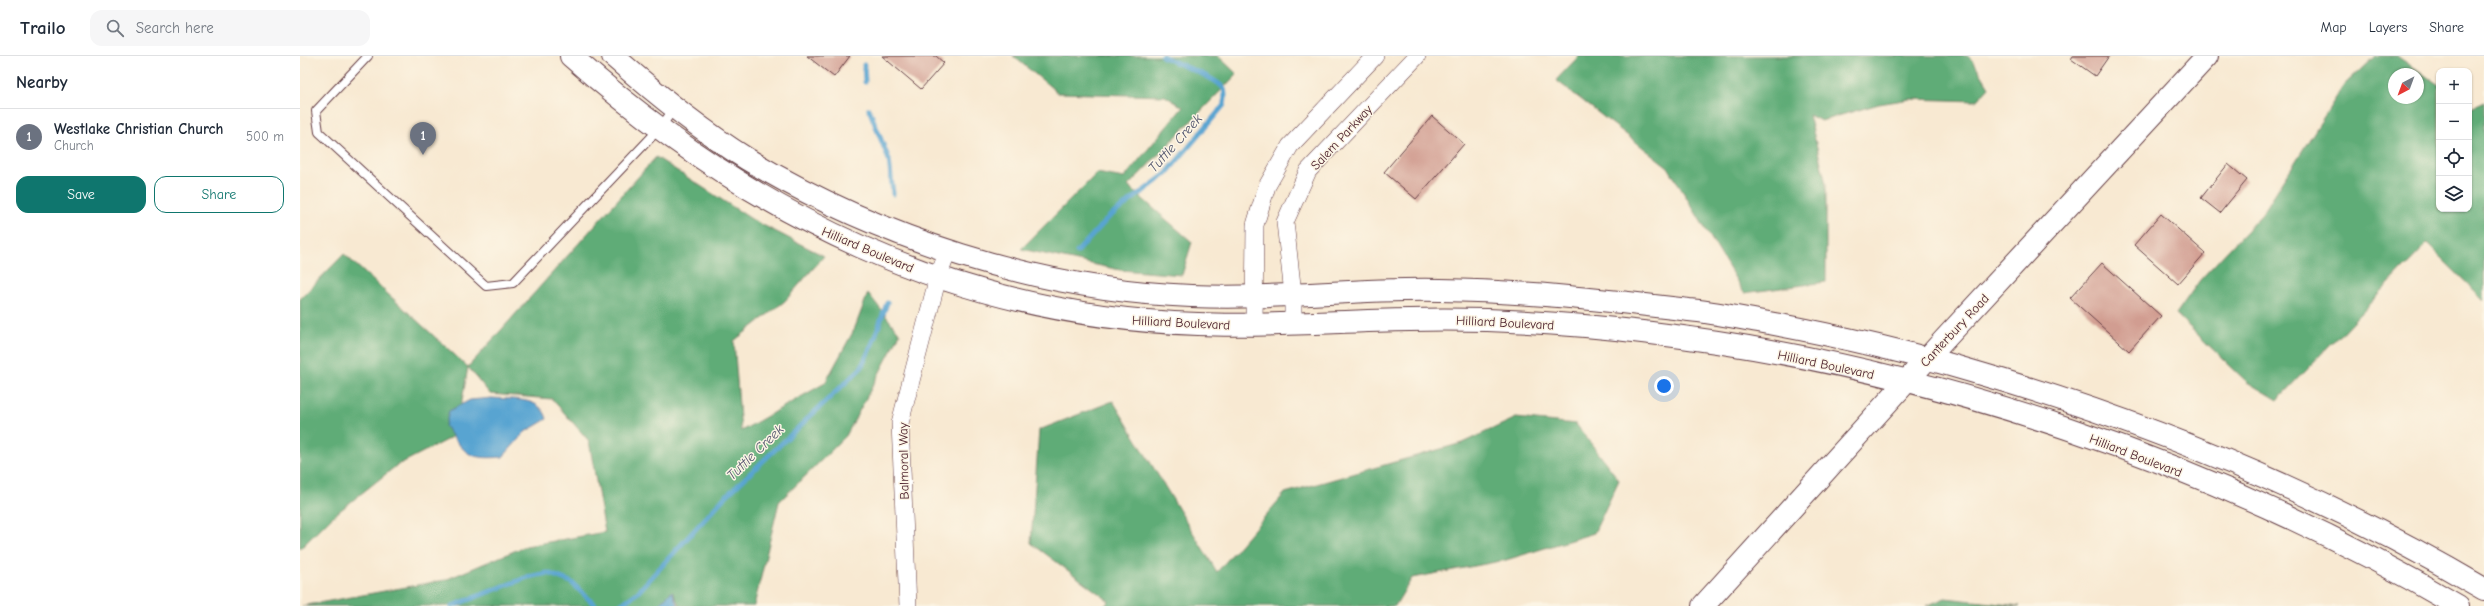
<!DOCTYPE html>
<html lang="en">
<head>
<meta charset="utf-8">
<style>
  :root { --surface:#fff; --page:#f6f6f7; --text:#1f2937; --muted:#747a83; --line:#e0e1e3; --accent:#0f766e }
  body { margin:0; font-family:"Comic Neue",sans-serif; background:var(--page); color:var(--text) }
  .controls { position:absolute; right:12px; top:12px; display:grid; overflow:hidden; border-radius:8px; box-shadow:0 1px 3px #0004 }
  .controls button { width:36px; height:36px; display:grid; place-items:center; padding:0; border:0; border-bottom:1px solid var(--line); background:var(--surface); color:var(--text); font:20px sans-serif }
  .compass { position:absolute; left:2088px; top:12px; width:36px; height:36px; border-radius:50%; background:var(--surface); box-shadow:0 1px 3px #0004; rotate:221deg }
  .you { position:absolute; left:1364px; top:330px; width:14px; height:14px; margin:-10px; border:3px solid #fff; border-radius:50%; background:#1a73e8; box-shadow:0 0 0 6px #1a73e833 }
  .badge { display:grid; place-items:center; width:26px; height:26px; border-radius:50%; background:var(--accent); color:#fff; font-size:13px; font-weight:700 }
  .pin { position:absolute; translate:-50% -33px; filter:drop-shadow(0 1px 2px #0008) }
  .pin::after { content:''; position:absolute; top:21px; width:14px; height:12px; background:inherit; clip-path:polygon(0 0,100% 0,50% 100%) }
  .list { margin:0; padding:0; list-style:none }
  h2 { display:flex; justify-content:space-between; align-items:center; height:52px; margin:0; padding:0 16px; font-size:17px }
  h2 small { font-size:13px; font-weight:400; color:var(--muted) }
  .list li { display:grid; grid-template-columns:26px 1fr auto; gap:12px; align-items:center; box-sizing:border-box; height:56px; padding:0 16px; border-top:1px solid var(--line) }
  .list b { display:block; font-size:15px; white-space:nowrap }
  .list p { margin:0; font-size:13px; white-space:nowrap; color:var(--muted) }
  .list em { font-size:13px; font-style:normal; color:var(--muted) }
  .actions { display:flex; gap:8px; padding:12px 16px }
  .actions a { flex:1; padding:9px 0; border:1px solid var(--accent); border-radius:12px; text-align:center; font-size:14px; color:var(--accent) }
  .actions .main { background:var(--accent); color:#fff }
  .icon { flex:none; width:22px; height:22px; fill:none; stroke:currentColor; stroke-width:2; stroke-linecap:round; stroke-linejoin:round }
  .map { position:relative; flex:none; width:2184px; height:550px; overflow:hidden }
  header { display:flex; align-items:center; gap:24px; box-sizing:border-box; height:56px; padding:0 20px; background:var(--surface); border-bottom:1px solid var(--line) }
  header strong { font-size:19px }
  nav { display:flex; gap:22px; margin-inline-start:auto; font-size:14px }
  .search { width:280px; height:36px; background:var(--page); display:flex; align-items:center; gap:10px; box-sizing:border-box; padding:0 14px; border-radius:12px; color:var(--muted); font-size:15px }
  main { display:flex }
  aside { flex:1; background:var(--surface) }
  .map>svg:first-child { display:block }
  .forest { fill:#5eac77; stroke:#546651; fill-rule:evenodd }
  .water { fill:#59a4d1; stroke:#52627e }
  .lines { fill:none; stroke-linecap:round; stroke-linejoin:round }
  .stream { stroke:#59a4d1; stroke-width:5 }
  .building { fill:#d19d91 }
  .lane-casing { stroke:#643d44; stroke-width:10 }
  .street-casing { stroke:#643d44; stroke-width:18 }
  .secondary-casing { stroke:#643d44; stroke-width:24 }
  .lane { stroke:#fff; stroke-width:8 }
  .street { stroke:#fff; stroke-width:17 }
  .secondary { stroke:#fff; stroke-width:22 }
  .labels { text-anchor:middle; stroke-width:3; stroke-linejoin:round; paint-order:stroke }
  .street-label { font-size:13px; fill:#4a1f2b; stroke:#fcf5e5 }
  .water-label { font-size:14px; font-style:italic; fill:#50546d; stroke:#fcf5e5 }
</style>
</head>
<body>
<header>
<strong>Trailo</strong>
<div class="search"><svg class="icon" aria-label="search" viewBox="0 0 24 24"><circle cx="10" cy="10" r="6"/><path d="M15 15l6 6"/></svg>Search here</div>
<nav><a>Map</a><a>Layers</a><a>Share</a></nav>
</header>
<main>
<aside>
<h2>Nearby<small></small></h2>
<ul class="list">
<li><span class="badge" style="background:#6b7280">1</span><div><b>Westlake Christian Church</b><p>Church</p></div><em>500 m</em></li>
</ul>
<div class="actions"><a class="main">Save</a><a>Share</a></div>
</aside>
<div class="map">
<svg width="2184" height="550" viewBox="0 0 2184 550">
  <rect width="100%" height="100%" fill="#fcf5e5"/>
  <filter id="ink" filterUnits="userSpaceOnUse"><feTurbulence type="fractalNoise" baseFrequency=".025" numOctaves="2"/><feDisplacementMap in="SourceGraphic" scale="8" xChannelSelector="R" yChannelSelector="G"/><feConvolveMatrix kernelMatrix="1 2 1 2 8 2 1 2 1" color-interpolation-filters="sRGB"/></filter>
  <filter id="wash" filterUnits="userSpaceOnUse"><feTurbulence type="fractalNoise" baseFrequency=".012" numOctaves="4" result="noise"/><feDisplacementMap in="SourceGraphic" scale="16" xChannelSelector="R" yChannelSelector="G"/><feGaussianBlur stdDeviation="0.9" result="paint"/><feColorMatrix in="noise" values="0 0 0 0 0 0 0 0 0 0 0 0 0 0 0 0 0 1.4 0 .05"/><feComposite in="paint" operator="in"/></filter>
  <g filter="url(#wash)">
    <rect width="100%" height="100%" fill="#f8e9d2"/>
    <g class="forest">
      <path d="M713,0h205l19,18 -109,112 64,56 -10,33 -62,-5 -99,-21 76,-76 27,5 59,-71 -18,-11 -107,-3z"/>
      <path d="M1279,0h388l5,3 17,28 -13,14 -66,-2 -31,5 -58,17 -12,-6 17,69v98l-82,11 -76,-126 -112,-87z"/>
      <path d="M2075,0h22l42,29v124h30v-103l2,2 13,-6v198l-57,-56 -150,156 -30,-18 -71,-68 24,-34 62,-66 82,-129zM2094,18h24v24h-24z"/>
      <path d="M356,101l97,63 71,36 -39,45 -51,40 7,90 84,-48 29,-53 14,-37 32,41 -54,102 -67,66 -25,104h-74l-8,-15 -15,15h-355l143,-26 81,-34 79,-14 -16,-91 -37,-42 -62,-5 -22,-27 -12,68 -60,31 -64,51 -32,32v-250l44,-45 124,113z"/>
      <path d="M813,345l104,171 68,-79 177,-50 54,-25 60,6 43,56 -25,53 -88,27 -94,18 -17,28h-291l5,-5 -78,-58 8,-113z"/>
      <path d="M1645,542l75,8h-94z"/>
    </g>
    <g class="water">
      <path d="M192,342c20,2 49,-2 55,21l-22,13 -22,25c-36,3 -37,-3 -58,-31l4,-15 21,-11z"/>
      <path d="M372,535l6,15h-21z"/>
    </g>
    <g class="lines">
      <g class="stream">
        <path d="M564,9l1,17"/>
        <path d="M569,53l20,51 4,34"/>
        <path d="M777,196l32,-35 57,-43 58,-69c1,-6 2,-10 0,-16 -7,-12 -49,-25 -62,-33"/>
        <path d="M152,550l76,-29 20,-4 23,9 25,24"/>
        <path d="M319,550l18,-13 86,-94 138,-131 12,-26 14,-39"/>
      </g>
    </g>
    <g id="blocks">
      <g class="building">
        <path d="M507,0h43l-16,21z"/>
        <path d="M582,0h54l8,7 -23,26z"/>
        <path d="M1773,0h36l-14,20 -24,-17z"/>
        <path d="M1132,60l32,28 -48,55 -32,-27z"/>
        <path d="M1928,108l19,16 -27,33 -19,-15z"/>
        <path d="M1861,158l44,39 -27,31 -44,-39z"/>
        <path d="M1802,207l59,53 -32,35 -59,-53z"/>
      </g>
    </g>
  </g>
  <g filter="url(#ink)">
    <use href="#blocks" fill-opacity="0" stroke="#643d44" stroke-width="1"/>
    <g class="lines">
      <defs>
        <path id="lane" d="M68,0l-52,55 3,21 167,154 27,-3 146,-154 15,-20"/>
        <g id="street">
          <path d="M954,269l1,-100 12,-39 23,-40 85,-90"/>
          <path d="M993,269v-31l-8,-72 23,-51 109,-115"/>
          <path d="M608,550l-8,-183 38,-146 10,-26"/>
        </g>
        <g id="secondary">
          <path d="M271,0c179,159 384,260 627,268 70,3 141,-3 211,-4 81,-2 162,3 242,13 278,33 566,131 807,273"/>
          <path d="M313,0c42,37 86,73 134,103 132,79 291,131 444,137 83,4 166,-8 249,-6 83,1 167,10 249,20 23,2 46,7 69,11 72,13 143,29 213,50 180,52 352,123 513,218"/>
          <path d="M1403,550l241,-266 263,-284"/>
        </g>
      </defs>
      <use href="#lane" class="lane-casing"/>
      <use href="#street" class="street-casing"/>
      <use href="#secondary" class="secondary-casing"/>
      <use href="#lane" class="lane"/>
      <use href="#street" class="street"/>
      <use href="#secondary" class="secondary"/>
    </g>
  </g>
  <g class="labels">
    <g class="street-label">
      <text transform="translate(1041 81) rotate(-47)" y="5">Salem Parkway</text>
      <text transform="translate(568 193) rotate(23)" y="5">Hilliard Boulevard</text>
      <text transform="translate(881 266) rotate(3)" y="5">Hilliard Boulevard</text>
      <text transform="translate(1205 266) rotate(3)" y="5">Hilliard Boulevard</text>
      <text transform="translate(1654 274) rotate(-47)" y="5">Canterbury Road</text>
      <text transform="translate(1526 308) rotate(12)" y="5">Hilliard Boulevard</text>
      <text transform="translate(1836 399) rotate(21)" y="5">Hilliard Boulevard</text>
      <text transform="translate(603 405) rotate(-91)" y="5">Balmoral Way</text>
    </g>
    <g class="water-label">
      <text transform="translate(875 87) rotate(-48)" y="5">Tuttle Creek</text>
      <text transform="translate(455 396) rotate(-44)" y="5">Tuttle Creek</text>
    </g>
  </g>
</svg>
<div class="controls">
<button>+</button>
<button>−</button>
<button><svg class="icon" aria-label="locate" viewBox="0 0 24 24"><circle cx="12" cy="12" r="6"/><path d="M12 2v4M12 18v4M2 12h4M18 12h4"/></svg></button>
<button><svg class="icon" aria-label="layers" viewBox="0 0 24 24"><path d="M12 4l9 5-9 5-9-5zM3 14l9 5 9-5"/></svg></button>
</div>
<svg class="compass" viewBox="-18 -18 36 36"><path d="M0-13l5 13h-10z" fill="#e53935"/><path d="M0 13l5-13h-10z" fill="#747a83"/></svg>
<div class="you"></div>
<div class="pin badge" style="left:123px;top:99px;background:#6b7280">1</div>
</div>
</main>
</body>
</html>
